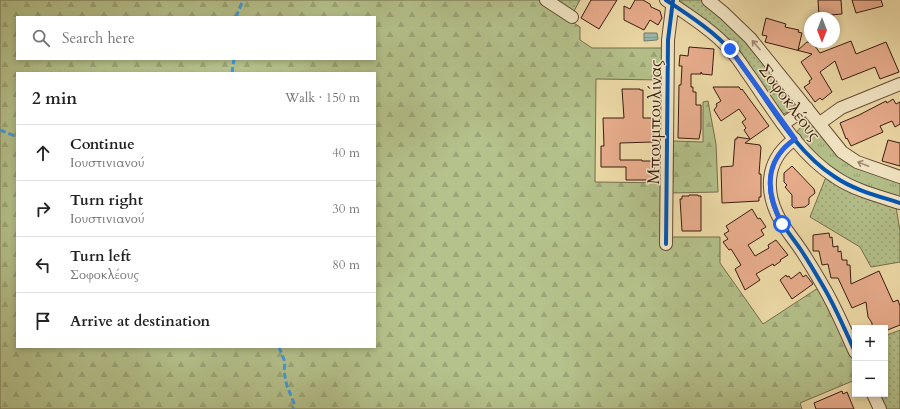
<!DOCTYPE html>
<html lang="en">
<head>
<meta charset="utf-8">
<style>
  :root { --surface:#fff; --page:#f6f6f6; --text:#222; --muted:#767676; --line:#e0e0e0 }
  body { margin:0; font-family:Cardo,serif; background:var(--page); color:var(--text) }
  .controls { position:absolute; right:12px; bottom:12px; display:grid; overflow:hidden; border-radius:0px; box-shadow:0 2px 6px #0003 }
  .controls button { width:36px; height:36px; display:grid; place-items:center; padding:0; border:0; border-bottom:1px solid var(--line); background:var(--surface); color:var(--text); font:20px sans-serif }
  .compass { position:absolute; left:804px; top:12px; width:36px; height:36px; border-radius:50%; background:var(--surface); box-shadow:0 2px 6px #0003; rotate:180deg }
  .stop { position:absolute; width:12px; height:12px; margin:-9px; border:3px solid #2563eb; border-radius:50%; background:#fff }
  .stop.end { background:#2563eb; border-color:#fff; box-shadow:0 1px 4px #0008 }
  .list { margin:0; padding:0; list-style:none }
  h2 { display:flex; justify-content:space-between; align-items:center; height:52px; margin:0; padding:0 16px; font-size:17px }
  h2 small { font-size:13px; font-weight:400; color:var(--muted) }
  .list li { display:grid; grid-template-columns:26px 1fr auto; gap:12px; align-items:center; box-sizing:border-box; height:56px; padding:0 16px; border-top:1px solid var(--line) }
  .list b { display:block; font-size:15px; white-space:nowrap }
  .list p { margin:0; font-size:13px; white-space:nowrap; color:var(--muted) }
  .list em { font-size:13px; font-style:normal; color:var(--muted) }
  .icon { flex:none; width:22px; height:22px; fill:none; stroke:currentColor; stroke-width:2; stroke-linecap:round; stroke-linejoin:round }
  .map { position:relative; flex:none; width:900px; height:409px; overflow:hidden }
  .search { position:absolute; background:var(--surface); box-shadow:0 2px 6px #0003; left:16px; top:16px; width:360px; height:44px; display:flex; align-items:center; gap:10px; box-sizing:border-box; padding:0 14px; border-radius:0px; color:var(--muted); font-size:15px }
  .panel { position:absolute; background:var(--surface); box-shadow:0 2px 6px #0003; left:16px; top:72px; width:360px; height:276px; border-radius:0px }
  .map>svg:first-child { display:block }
  .grass { fill:url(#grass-dots); stroke:#776e4e }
  .forest { fill:url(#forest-firs); stroke:#776e4e; fill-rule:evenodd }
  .park { fill:url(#park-tufts); stroke:#776e4e }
  .water { fill:url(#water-rules); stroke:#737b6e }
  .building { fill:#eaaf8f; stroke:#391b10 }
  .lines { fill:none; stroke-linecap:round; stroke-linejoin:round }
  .minor-casing { stroke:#664c36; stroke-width:14 }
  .minor { stroke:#f5e9c8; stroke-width:12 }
  .quiet { stroke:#3e9bde; stroke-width:3; stroke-dasharray:6 3; stroke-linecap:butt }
  .cycleway-casing { stroke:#f5e9c8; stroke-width:6 }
  .cycleway { stroke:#0057b8; stroke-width:4 }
  .oneway { stroke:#a08c75 }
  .route { stroke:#2563eb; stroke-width:5 }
  .labels { text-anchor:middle; stroke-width:3; stroke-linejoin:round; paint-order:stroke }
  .street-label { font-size:17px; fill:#391b10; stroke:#f5e9c8 }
</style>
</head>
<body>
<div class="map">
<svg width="900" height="409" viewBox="0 0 900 409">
  <defs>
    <pattern id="grass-dots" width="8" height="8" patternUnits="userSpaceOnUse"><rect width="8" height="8" fill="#b5c28c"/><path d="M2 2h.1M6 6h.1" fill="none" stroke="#9ca678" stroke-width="1.8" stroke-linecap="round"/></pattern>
    <pattern id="forest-firs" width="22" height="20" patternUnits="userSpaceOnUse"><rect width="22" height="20" fill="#b5c28c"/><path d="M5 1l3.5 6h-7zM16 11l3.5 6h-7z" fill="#9ca678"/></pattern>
    <pattern id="park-tufts" width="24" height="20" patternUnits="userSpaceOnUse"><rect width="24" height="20" fill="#b5c28c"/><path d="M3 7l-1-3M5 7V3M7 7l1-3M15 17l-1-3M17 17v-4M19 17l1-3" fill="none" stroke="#9ca678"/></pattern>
    <pattern id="water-rules" width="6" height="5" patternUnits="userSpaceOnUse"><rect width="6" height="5" fill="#9abbad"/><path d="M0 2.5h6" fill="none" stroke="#85a094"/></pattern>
  </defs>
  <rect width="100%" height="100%" fill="#efddaa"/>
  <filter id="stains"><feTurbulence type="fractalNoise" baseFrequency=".005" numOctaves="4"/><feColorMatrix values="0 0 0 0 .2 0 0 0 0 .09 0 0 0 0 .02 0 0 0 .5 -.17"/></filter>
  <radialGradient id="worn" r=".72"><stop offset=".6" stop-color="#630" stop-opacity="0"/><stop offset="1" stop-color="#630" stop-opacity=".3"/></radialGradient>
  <g class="grass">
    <path d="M554,0h26l-7,13z"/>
    <path d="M678,0h23l26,20 27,26 40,54v6l-3,5 -8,3 -4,-1 -42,-61 -59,-48z"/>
    <path d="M826,177l70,30 4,24v31l-29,5 -11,-20 -50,-30z"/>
    <path d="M900,330v79h-15l-6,-15h6v-58z"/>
  </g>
  <path class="forest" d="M0,0h539l41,27v13l12,8h70v32l-66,-1 -1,103 78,1v-42l30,1v-40l5,-1 8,43 2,48 -47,1v44h49v26l43,61 55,-36 29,55 8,20v17l-55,23 2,6h-802zM17,17h358v42h-358zM17,73h358v274h-358z"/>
  <path class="park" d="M808,119l28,34 64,28v18l-40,-13 -24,-12 -42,-39z"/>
  <path class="water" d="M644,33h13l1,6 -1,1 -13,1z"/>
  <g class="building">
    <path d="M591,0h26l-18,29 -18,-11z"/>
    <path d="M635,0h8l7,4 1,3 9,4 2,7 -4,7 -8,-5 -6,10 -20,-10v-14l6,3z"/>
    <path d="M818,0h23l1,14 -23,2z"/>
    <path d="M852,0h29l2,6 -27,7z"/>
    <path d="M766,18l20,6 -1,3 14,3 -1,2 4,1 -4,17 9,-8h5l8,11 31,-12 5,13 30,-12 13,30 -19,7 -5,-12 -33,13 -7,-19 -15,11 12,20 -10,8 -2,-2 -5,4 -11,-15 6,-4 -1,-2 3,-2 -11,-17 11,-8 -47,-12 2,-6 -5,-1z"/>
    <path d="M689,47l25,2 -2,26 -10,-1 -1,-2v2h-10v13h2v5h3v13h5v24l-2,10 -21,-1 1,-53h2l1,-19h-3l1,-11 8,1z"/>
    <path d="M713,87h26l2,3 1,-1 27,37 -24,17 15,2v1l1,1 -2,27h2v23h-2v4l-37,2 -1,-36 12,-1 2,-27h2v-2l13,2 -6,-9 2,-2 -4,-6 4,-3 -7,-10 -18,12 -7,-11 3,-4 -1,-2 5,-3z"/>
    <path d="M622,89h18v1h3v28h10l1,21 -1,3 -33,1v17h22v1h9v1h3v18h-28v-13h-25v-21h3l-1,-28h21z"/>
    <path d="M893,99l3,5 4,-2v22l-5,3 -3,-6 -12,5 3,6 -32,14 -4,-8 -1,1 -6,-16 19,-8 27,-14 1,2z"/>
    <path d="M888,140l12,3v23l-18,-5z"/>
    <path d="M792,166l22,23 1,4 -6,5v6l-4,3 -11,1 -2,-2v-11l-7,-8 2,-2 -3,-3v-9z"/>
    <path d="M689,195h9v1h3v35h-19l-2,-32h2v-3h7z"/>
    <path d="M752,209l6,10 2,-1 6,9 -5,3 3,5 -16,10 7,11 14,-8 -1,-3 8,-5 12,15 -8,5 1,1 -7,5 -1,-2 -17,10 4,6 -15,10 -10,-21 6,-4 -10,-16 -2,1 -6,-8 5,-3 -4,-5 5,-3 -3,-5z"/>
    <path d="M829,233l1,5 2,-1 1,10 5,-1v6l3,-1 1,9h5v5h3l1,19 28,-13 14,31 5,-2 2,6v19l-15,6v-3h-13v-5l-4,-6 -2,-15 -14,6 -14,-30h-7l-3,-14 -6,1 -3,-14h-6v-16z"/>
    <path d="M800,272l3,5 3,-2 7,9 -21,15 -12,-19 6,-5 1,2 2,-1 2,3z"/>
    <path d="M842,391l1,3 4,-2 7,17h-38l-2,-6z"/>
  </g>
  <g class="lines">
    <defs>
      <g id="minor">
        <path d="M546,0l26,17"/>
        <path d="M666,0c21,14 49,32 65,51 8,8 13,18 20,27 24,35 48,76 84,99 19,13 43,19 65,26"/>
        <path d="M708,0l16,13 26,25 92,114 15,10 43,15"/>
        <path d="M820,123l21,-15 59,-24"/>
        <path d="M783,124l24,-16"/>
        <path d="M795,139c-27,18 -31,47 -18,75 6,13 16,24 24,36 8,12 15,24 22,36 13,22 22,44 32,66"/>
        <path d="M666,244l2,-204 5,-40"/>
        <path d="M873,394l7,15"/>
      </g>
    </defs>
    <use href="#minor" class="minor-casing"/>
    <use href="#minor" class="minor"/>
    <g class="quiet">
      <path d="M236,17l7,-17"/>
      <path d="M232,73l2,-14"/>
      <path d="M0,130l17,7"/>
      <path d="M279,347l6,15 -1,10 3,14 7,17 -1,6"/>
    </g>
    <defs>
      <g id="cycleway">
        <path d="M666,0c21,14 49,32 65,51 8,8 13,18 20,27 24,35 48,76 84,99 19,13 43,19 65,26"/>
        <path d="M795,139c-27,18 -31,47 -18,75 6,13 16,24 24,36 8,12 15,24 22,36 13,22 22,44 32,66"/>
        <path d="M666,244l2,-204 5,-40"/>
      </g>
    </defs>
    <use href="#cycleway" class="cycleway-casing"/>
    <use href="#cycleway" class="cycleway"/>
  </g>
  <defs><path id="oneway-shaft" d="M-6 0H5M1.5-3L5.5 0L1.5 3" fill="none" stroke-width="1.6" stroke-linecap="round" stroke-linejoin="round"/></defs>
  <g class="oneway">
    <use href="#oneway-shaft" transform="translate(756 45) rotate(-131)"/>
    <use href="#oneway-shaft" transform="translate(863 164) rotate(-158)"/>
  </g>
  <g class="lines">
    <path class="route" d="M730,49l65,90c-32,22 -29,54 -13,85"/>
  </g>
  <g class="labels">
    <g class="street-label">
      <text transform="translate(790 102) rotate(53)" y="6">Σοφοκλέους</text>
      <text transform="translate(654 122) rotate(-89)" y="6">Μπουμπουλίνας</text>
    </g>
  </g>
  <rect width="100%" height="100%" filter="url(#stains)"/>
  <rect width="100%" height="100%" fill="url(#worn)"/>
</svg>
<div class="controls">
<button>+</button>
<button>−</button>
</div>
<svg class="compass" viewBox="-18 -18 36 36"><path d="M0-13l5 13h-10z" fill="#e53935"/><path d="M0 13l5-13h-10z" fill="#767676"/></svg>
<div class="stop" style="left:782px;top:224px"></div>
<div class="stop end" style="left:730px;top:49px"></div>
<div class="search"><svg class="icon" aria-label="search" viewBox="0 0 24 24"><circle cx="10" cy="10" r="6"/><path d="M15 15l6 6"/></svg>Search here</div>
<section class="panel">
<h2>2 min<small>Walk · 150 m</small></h2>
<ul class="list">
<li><svg class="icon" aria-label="ahead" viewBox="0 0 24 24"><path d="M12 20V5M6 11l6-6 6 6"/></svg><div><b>Continue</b><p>Ιουστινιανού</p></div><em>40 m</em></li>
<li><svg class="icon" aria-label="right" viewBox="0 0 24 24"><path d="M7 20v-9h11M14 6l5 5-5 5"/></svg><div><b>Turn right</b><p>Ιουστινιανού</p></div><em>30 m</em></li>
<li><svg class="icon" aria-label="left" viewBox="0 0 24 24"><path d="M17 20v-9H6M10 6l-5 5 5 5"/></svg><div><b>Turn left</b><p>Σοφοκλέους</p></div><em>80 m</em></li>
<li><svg class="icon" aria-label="arrive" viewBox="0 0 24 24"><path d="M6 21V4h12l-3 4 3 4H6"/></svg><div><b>Arrive at destination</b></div></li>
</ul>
</section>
</div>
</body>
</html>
